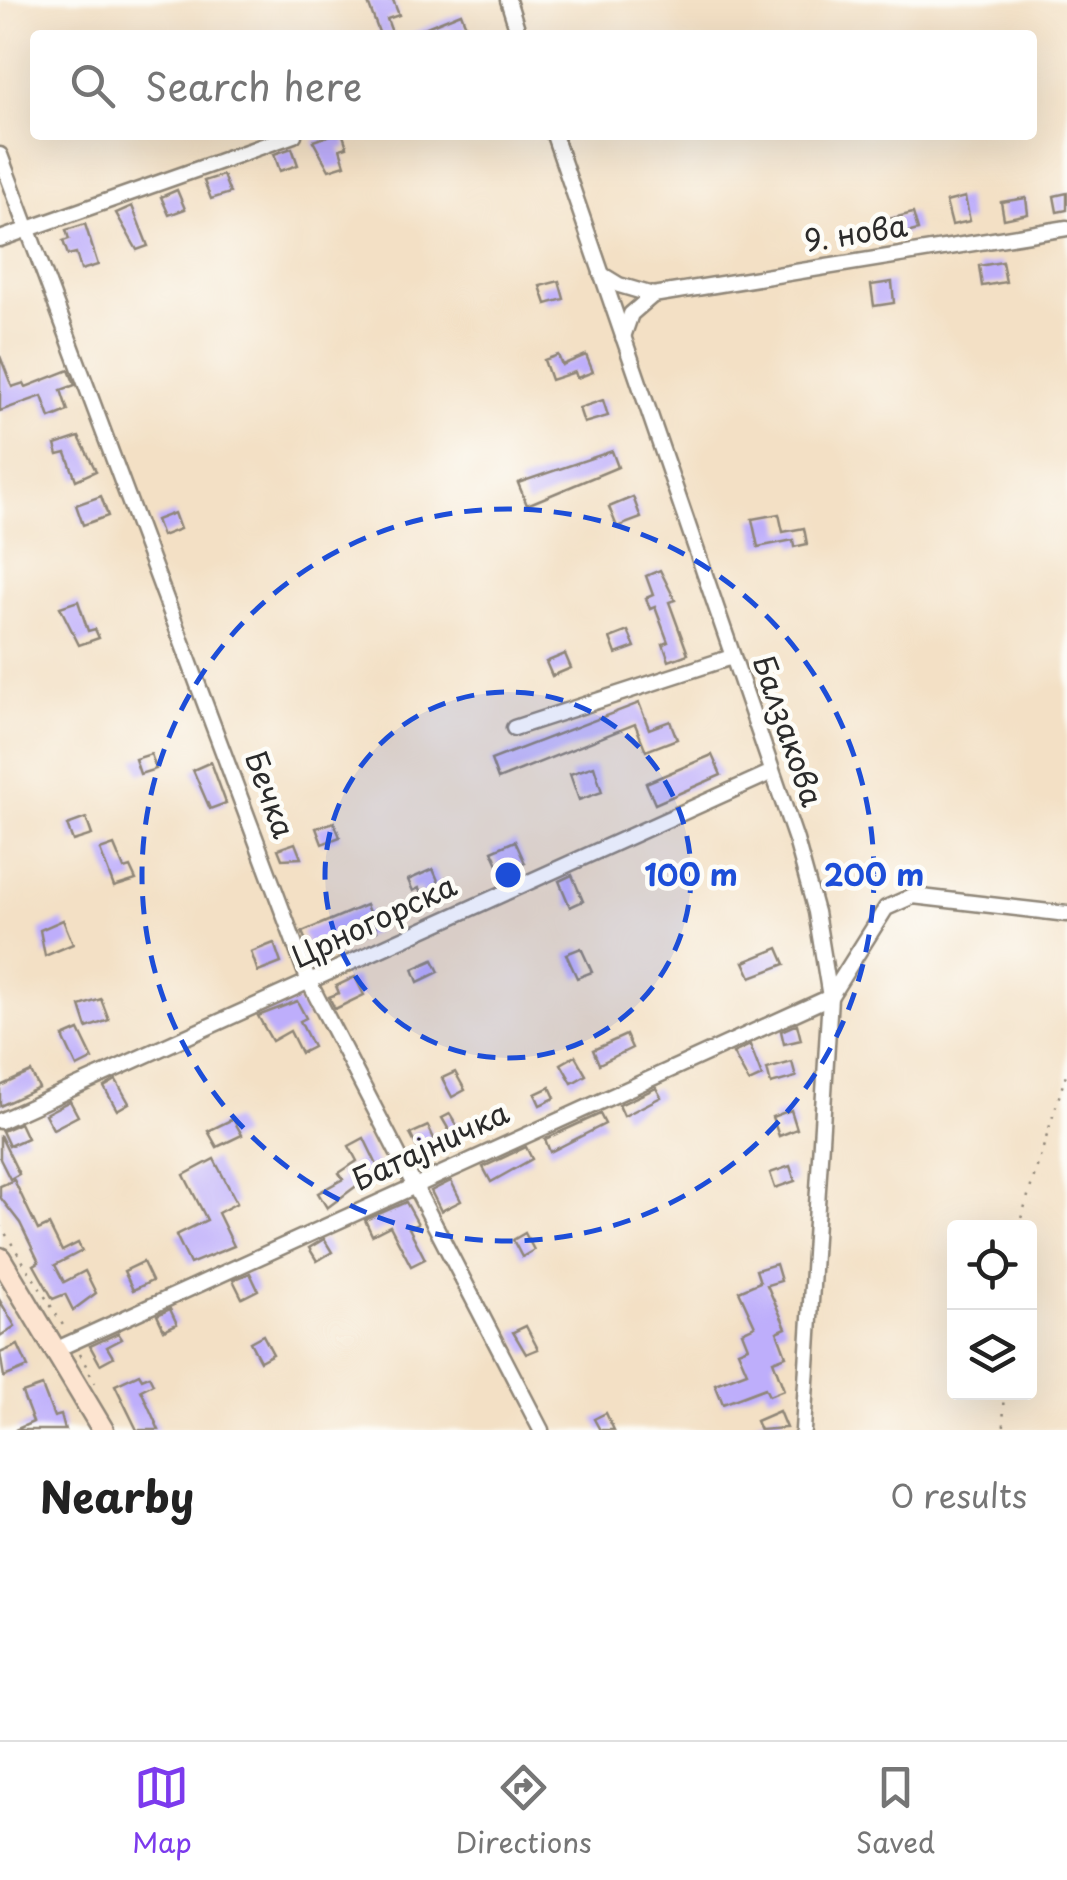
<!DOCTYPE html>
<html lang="en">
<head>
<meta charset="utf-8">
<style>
  :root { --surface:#fff; --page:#f2f2f2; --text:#222; --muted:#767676; --line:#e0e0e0; --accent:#7c3aed }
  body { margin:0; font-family:"Playpen Sans",sans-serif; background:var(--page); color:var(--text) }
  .controls { position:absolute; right:30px; bottom:30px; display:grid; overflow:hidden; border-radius:10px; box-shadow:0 10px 40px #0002 }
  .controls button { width:90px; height:90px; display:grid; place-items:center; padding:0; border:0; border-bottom:2px solid var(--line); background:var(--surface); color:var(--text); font:50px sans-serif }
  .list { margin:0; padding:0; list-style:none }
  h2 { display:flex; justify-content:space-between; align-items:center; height:130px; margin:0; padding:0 40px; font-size:42px }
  h2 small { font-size:32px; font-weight:400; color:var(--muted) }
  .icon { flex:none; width:55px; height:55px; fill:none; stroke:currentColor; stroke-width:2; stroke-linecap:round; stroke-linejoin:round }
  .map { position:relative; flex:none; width:1067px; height:1430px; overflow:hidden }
  .search { position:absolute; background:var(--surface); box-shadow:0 10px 40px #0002; left:30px; right:30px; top:30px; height:110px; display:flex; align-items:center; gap:25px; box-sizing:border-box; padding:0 35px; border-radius:10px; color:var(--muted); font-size:38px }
  .sheet { height:310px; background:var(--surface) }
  nav { display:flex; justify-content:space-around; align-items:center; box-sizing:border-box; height:140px; border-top:2px solid var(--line); background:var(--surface); font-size:28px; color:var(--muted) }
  nav a { display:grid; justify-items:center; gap:5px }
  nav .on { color:var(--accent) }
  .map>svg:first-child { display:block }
  .building { fill:#beaefb }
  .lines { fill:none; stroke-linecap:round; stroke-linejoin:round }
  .street-casing { stroke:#8f8678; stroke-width:19 }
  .secondary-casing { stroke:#8f8678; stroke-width:25 }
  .path { stroke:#8f8678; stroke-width:2.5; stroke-dasharray:2.5 8; stroke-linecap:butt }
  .street { stroke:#fff; stroke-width:14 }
  .secondary { stroke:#fde4d0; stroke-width:20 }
  .ring { fill:none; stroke:#1d4ed8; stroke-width:5; stroke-dasharray:18 12 }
  .labels { text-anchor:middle; stroke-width:9; stroke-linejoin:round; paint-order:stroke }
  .street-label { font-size:30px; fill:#2b2b2b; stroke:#fdfcf7 }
  .centre { fill:#1d4ed8; stroke:#fdfcf7; stroke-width:5 }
  .ring-label { font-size:30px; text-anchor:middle; font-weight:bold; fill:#1d4ed8; stroke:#fdfcf7; stroke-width:9; stroke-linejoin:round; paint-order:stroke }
</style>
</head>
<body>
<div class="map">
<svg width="1067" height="1430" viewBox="0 0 1067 1430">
  <rect width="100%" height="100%" fill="#fdfcf7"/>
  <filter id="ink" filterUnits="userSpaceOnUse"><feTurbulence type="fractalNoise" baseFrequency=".01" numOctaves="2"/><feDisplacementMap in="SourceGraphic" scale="20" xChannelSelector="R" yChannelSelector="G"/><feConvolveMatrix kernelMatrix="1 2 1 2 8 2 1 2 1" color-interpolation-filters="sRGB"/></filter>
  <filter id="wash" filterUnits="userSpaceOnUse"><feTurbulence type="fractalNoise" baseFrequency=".0048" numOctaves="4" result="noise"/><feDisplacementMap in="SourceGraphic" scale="40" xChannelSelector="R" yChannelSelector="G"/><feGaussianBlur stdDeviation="2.25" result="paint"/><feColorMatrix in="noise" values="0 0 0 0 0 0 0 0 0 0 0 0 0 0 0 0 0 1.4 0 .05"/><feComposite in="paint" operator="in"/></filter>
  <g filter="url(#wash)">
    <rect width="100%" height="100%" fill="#f3e0c5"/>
    <g id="blocks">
      <g class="building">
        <path d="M367,0h26l6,15 -12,4 6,16h-13z"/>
        <path d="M461,13l7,18 -16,4 -2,-7 -18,7h-25z"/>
        <path d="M331,135h12l4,12 -7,2 5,16 -16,5 -16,-29z"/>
        <path d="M292,148l6,17 -18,6 -6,-17z"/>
        <path d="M223,175l7,18 -19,6 -7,-18z"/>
        <path d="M177,190l8,19 -16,6 -8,-18z"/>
        <path d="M1067,193v17l-10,2 -3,-16z"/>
        <path d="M965,197l5,24 -18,4 -6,-23z"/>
        <path d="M1026,198l2,16 -24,5 -3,-17z"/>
        <path d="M132,206l16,40 -11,4 -21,-37z"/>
        <path d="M913,213l5,17 -35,9 -6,-17z"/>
        <path d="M85,224l13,41 -17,5 -5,-17 -8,2 -5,-14 6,-2 -3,-9z"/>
        <path d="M1002,262l4,20 -24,4 -3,-20z"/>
        <path d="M559,281l5,18 -18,5 -6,-18z"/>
        <path d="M892,282l2,21 -20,3 -3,-21z"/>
        <path d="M558,355l4,10 24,-10 7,17 -16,6 -2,-6 -24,8 -7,-20z"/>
        <path d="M0,356l12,31 12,-4 2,4 43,-17 6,15 -14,5 7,21 -18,7 -8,-22 -42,15z"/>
        <path d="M603,400l5,16 -24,7 -5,-15z"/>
        <path d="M79,437l17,34 -20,9 -10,-27 -8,2 -3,-10z"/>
        <path d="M612,451l6,16 -91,38 -9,-22z"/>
        <path d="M101,496l7,20 -25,9 -7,-20z"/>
        <path d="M633,497l8,21 -24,9 -8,-20z"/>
        <path d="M174,513l6,16 -18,7 -6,-16z"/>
        <path d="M779,514l4,18 21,-4 3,16 -13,3 -1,-7 -35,7 -6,-28z"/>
        <path d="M660,570l15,30 -6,2 19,52 -19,7 -6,-17 5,-2 -13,-35 -5,2 -4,-11 7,-3 -7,-19z"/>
        <path d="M78,601l10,30 7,-2 4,9 -20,7 -19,-38z"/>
        <path d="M628,631l7,16 -19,7 -6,-16z"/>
        <path d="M565,654l6,14 -19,8 -6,-14z"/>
        <path d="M639,703l10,26 21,-8 7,18 -31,12 -11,-27 -137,55 -7,-19z"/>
        <path d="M151,754l5,15 -16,5 -5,-15z"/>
        <path d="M712,755l9,20 -66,29 -9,-21z"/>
        <path d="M211,762l15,41 -16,6 -17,-39z"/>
        <path d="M594,766l8,26 -23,8 -9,-26z"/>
        <path d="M86,818l6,17 -19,6 -6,-16z"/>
        <path d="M334,822l6,15 -18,7 -6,-16z"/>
        <path d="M515,841l10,22 -23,10 -10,-22z"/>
        <path d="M295,843l6,15 -19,1 -4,-10z"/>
        <path d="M114,845l10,24 6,-2 6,13 -22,7 -14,-37z"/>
        <path d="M433,869l13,30 -18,8 -9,-19 -6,3 -5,-11z"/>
        <path d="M572,875l11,26 -13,6 -11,-26z"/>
        <path d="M366,905l11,26 -58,24 -3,-6 -5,3 -9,-20z"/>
        <path d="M63,920l10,24 -28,12 -5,-26z"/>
        <path d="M274,943l7,20 -23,9 -7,-20z"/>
        <path d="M581,948l11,24 -15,6 -11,-24z"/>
        <path d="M778,948l7,16 -34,13 -7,-15z"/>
        <path d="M433,960l6,12 -21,10 -5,-13z"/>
        <path d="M355,977l9,18 -29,14 -6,-12 10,-4 -3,-7z"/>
        <path d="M101,999l8,21 -22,8 -7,-22z"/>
        <path d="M297,1001l9,17 -6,3 13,26 -12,6 -11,-22 -18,10 -14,-25z"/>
        <path d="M797,1024l4,16 -17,4 -3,-13z"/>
        <path d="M79,1030l14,29 -16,8 -14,-30z"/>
        <path d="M626,1035l6,13 -33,16 -6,-14z"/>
        <path d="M750,1045l12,31 -13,6 -16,-29z"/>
        <path d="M575,1056l11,19 -14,8 -11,-19z"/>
        <path d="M792,1062l4,15 -25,7 -4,-15z"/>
        <path d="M31,1072l8,16 -39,18v-20z"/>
        <path d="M455,1072l10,18 -13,7 -10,-19z"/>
        <path d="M116,1080l13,23 -12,7 -13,-23z"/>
        <path d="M550,1087l5,11 -15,7 -5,-11z"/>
        <path d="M656,1088l5,9 -37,19 -5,-11z"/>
        <path d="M70,1101l8,15 -25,13 -8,-15z"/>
        <path d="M791,1110l6,19 -18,7 -7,-19z"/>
        <path d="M450,1114l11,18 -8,5 -11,-19z"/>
        <path d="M600,1114l5,10 -55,28 -5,-13z"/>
        <path d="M233,1119l9,16 -25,12 -9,-16z"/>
        <path d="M20,1123l7,15 -18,8 -7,-15z"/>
        <path d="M428,1126l9,19 -17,8 -10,-19z"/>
        <path d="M0,1135l19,39 -9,5 -10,-20z"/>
        <path d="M364,1138l15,31 -52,39 -9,-15 25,-14 -4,-6 18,-12 -8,-15z"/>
        <path d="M526,1147l6,12 -41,23 -8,-15z"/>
        <path d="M214,1159l23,44 -19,10 16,33 -44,18 -14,-29 31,-15 -23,-45z"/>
        <path d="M790,1166l5,15 -20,7 -5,-15z"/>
        <path d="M14,1180l24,50 11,-5 13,26 16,-8 4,8 -27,14 9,17 21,-11 11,22 -23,17 -8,-16 -12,5 -19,-34 5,-3 -19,-39 -20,-26v-11z"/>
        <path d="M451,1181l10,20 -20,10 -10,-20z"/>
        <path d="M406,1202l12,22 -9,4 16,31 -14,7 -21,-40 -18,9 -7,-15z"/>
        <path d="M525,1233l9,17 -12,7 -9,-17z"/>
        <path d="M324,1239l8,13 -15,9 -8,-13z"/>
        <path d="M143,1262l9,19 -19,9 -9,-19z"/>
        <path d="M776,1264l5,17 -14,4 19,43 -9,4 9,24 -13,5 11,29 -15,6 -4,-8 -42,16 -8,-20 32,-12 -9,-21 10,-4 -6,-15 13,-6 -16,-35 21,-9 -4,-12z"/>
        <path d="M250,1273l8,17 -16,8 -9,-18z"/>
        <path d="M0,1301l15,25 -15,10z"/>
        <path d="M170,1309l7,15 -13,6 -7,-15z"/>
        <path d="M526,1326l12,23 -12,5 -13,-22z"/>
        <path d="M118,1333l4,6 -15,8 6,10 -13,7 -10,-18z"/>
        <path d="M263,1335l10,19 -13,7 -10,-19z"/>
        <path d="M18,1345l10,22 -24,10 -4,-24z"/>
        <path d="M139,1374l3,5 7,-3 4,8 -12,6 18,40h-22l-22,-45z"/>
        <path d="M42,1386l12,31 7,-2 4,15h-50l18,-8 -11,-29z"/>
        <path d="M779,1411l7,17 -26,2 -4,-9z"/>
        <path d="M606,1413l8,17h-14l-6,-11z"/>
      </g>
    </g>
  </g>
  <g filter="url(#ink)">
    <use href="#blocks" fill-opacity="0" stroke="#8f8678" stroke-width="2.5"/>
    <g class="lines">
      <defs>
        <g id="street">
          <path d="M508,0l11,35"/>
          <path d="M554,135l242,705 20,72 14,85 -27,433"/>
          <path d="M0,155l309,827 232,448"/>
          <path d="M0,239l294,-104"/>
          <path d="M601,274l18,11 34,10 414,-67"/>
          <path d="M623,337l8,-23 22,-19"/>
          <path d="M514,728l218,-71"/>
          <path d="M0,1121l770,-348"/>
          <path d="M57,1349l773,-352 56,-89 27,-12 154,18"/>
        </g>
        <path id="secondary" d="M0,1258l103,172"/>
      </defs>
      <use href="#street" class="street-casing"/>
      <use href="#secondary" class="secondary-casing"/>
      <g class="path">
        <path d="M0,1225l66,105"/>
        <path d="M1018,1228l49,-157"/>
        <path d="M80,1354l15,29"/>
        <path d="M1003,1392l1,38"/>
      </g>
      <use href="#street" class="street"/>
      <use href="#secondary" class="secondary"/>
    </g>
  </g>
  <circle cx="508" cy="875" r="183" fill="#1d4ed8" fill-opacity=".12"/>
  <g class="ring">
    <circle cx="508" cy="875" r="183"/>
    <circle cx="508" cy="875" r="366"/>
  </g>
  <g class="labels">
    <g class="street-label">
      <text transform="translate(856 234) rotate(-9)" y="10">9. нова</text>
      <text transform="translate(787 731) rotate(71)" y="10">Балзакова</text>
      <text transform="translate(269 795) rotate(70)" y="10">Бечка</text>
      <text transform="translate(374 922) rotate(-25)" y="10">Црногорска</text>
      <text transform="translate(431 1147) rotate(-25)" y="10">Батајничка</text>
    </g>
  </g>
  <circle cx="508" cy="875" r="15" class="centre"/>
  <g class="ring-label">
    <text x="691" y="886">100 m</text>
    <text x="874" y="886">200 m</text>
  </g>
</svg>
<div class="controls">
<button><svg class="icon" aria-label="locate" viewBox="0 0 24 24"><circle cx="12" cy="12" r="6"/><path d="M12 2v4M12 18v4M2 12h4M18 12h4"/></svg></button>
<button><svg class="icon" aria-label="layers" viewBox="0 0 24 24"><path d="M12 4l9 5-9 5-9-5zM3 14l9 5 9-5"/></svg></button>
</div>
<div class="search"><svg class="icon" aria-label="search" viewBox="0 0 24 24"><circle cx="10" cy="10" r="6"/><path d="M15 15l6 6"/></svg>Search here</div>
</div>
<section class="sheet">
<h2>Nearby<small>0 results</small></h2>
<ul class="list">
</ul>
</section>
<nav>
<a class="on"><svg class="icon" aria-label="map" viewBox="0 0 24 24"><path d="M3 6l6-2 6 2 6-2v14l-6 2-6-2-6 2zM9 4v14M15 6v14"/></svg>Map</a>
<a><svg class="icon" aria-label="directions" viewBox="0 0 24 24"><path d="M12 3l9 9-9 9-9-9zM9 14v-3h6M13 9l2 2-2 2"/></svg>Directions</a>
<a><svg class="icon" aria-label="saved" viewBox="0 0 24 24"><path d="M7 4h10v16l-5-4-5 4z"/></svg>Saved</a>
</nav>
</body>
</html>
